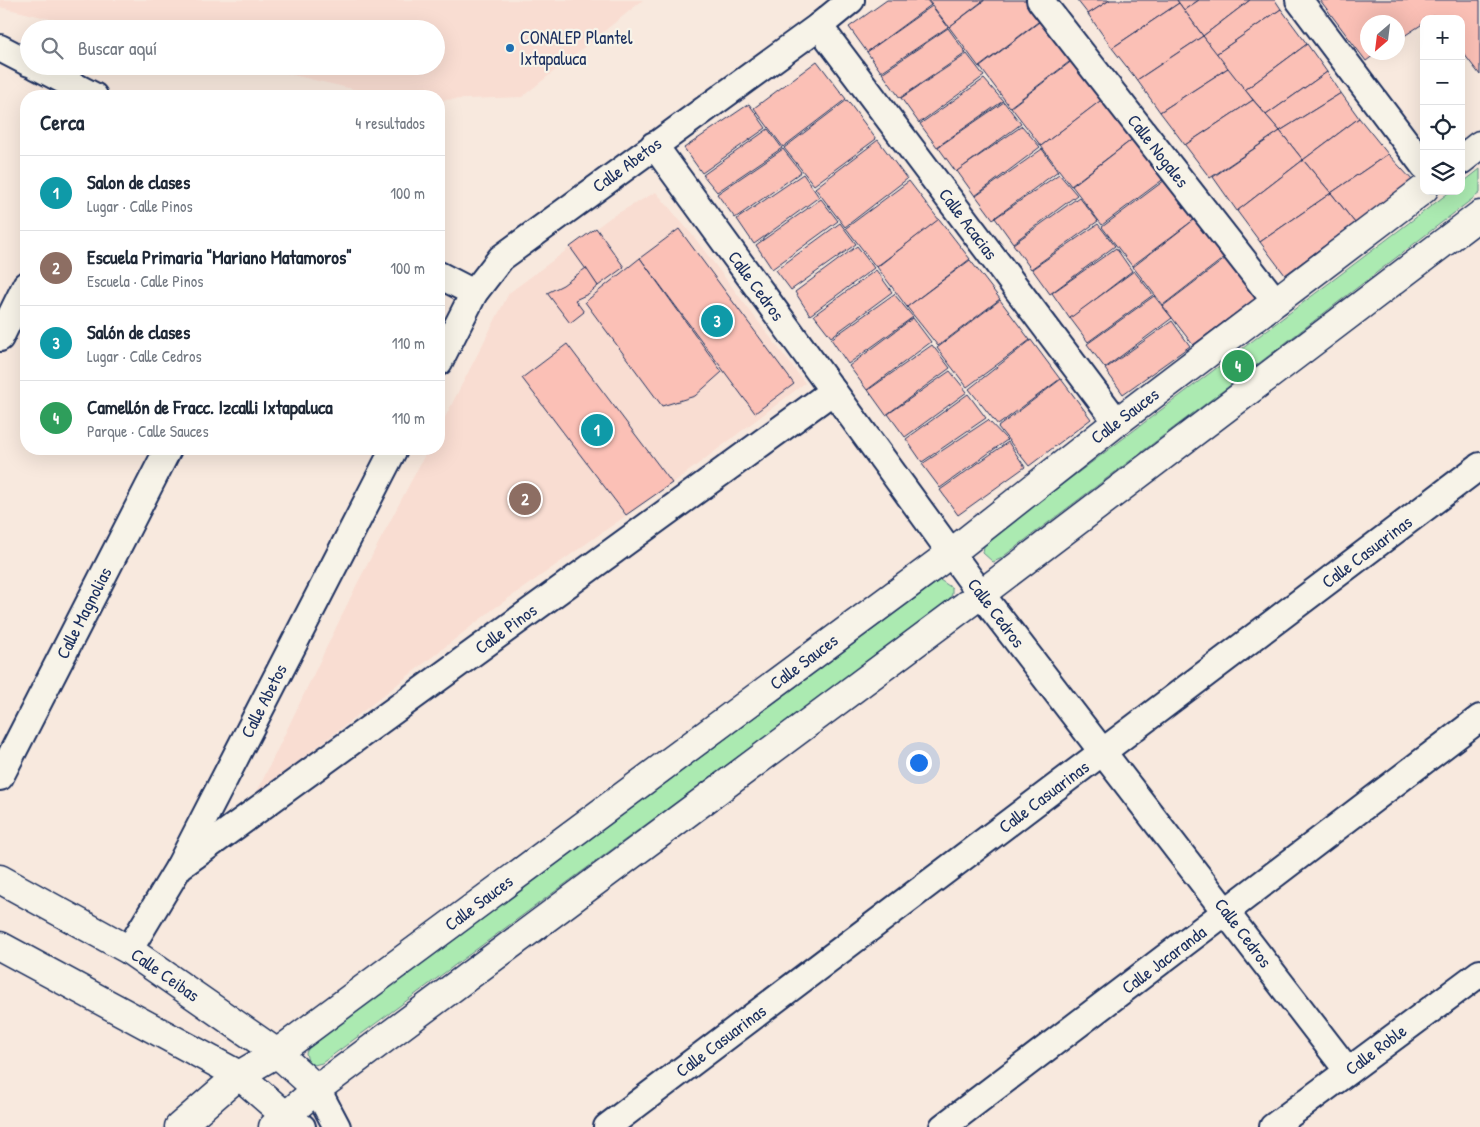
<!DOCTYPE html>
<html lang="es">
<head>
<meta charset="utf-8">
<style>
  :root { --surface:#fff; --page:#f6f6f7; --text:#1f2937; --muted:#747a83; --line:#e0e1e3; --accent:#2563eb }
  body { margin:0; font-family:"Patrick Hand",sans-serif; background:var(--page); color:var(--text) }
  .controls { position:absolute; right:15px; top:15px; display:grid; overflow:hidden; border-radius:10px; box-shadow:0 5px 20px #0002 }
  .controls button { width:45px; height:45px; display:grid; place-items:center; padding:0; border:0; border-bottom:1px solid var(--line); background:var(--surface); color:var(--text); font:25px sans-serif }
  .compass { position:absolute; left:1360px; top:15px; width:45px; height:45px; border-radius:50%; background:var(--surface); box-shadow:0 5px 20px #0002; rotate:208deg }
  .you { position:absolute; left:918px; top:762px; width:18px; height:18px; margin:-12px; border:4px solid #fff; border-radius:50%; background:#1a73e8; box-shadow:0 0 0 8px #1a73e833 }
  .badge { display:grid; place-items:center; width:32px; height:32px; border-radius:50%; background:var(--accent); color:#fff; font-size:16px; font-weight:700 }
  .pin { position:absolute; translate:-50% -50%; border:2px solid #fff; box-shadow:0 1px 5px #0006 }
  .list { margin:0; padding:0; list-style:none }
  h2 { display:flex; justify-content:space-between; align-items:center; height:65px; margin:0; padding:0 20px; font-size:21px }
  h2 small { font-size:16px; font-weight:400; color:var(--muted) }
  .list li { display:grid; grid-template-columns:32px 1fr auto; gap:15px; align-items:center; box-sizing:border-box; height:75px; padding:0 20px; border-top:1px solid var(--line) }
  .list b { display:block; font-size:19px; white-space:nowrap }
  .list p { margin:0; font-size:16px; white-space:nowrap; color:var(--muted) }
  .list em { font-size:16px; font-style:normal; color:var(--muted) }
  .icon { flex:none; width:28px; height:28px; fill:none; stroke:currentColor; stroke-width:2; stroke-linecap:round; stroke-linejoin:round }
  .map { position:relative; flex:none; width:1480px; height:1127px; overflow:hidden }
  .search { position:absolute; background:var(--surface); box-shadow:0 5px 20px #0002; left:20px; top:20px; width:425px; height:55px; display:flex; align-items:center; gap:12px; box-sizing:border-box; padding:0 18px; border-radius:28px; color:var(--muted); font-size:19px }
  .panel { position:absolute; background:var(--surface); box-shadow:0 5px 20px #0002; left:20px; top:90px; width:425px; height:365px; border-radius:20px }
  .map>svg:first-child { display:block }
  .built { fill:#f9ddd2 }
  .green { fill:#abeab1; stroke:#638c88 }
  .building { fill:#fbc0b6; stroke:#1b2f5e }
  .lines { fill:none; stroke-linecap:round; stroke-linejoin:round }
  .street-casing { stroke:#1b2f5e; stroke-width:30 }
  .secondary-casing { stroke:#1b2f5e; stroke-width:31 }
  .street { stroke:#f7f3e8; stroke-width:26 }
  .secondary { stroke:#f7f3e8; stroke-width:28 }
  .poi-dot { fill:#1f6fb2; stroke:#f7f3e8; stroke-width:2 }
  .labels { text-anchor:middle; stroke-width:4.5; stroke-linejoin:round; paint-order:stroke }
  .poi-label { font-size:18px; fill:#1b2f5e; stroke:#f7f3e8; text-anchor:start }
  .street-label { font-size:18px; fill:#1b2f5e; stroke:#f7f3e8 }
</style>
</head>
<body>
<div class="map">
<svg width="1480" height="1127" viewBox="0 0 1480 1127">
  <rect width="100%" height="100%" fill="#f8e9de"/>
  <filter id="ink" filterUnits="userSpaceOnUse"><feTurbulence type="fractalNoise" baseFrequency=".02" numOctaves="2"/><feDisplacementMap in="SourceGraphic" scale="10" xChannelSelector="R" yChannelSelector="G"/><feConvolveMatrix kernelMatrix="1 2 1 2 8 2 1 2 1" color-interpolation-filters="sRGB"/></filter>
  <g filter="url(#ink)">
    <g class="built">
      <path d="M0,0h643l-121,97 -83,3v-4h-56l-129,-30h182v-37h-343l-93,-22z"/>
      <path d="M656,192l38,45 111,146 -124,94 -189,133 -237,186 101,-210 72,-137h11v-20l70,-136 102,-76z"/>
    </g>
    <g class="green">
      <path d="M1480,169v24l-235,181 -245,185 -7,3 -10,-9 1,-7 34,-28 433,-327h10v-7z"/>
      <path d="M940,580l12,8v6l-4,8 -626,461 -8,2 -6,-3 -2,-9 3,-6z"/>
    </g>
    <g class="building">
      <path d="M887,0h40l4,5 -64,47 -18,-25z"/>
      <path d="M928,0h56l-35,27z"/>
      <path d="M985,0h42l15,19 -63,48 -30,-40z"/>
      <path d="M1077,0h33l-22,14z"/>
      <path d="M1110,0h67l2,3 -67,45 -24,-34z"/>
      <path d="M1177,0h22l-15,10z"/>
      <path d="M1199,0h51l-47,36 -19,-26z"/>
      <path d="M1250,0h25l6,9 -65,45 -13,-18z"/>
      <path d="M1320,0h160v75l-19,-25v-31h-23l-3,-4 -5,4h-6v4l-26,17v-18h-30v30h10l-12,9z"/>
      <path d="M1179,3l24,33 -66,44 -25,-32z"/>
      <path d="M932,6l16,21 -67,45 -14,-20z"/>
      <path d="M1281,9l26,35 -62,46 -29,-36z"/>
      <path d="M1043,19l30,40 -63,48 -30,-40z"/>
      <path d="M948,28l18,25 -66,45 -18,-25z"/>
      <path d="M1203,36l25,32 -68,44 -23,-32z"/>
      <path d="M1307,44l20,28 -61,43 -21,-25z"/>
      <path d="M967,54l17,22 -65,47 -18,-25z"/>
      <path d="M1073,60l30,39 -62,47 -30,-39z"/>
      <path d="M817,61l29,38 -63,48 -29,-39z"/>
      <path d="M1228,68l25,32 -68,45 -25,-33z"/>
      <path d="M1327,72l14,21 -61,38 -14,-16z"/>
      <path d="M984,79l19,22 -66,46 -17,-23z"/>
      <path d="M1341,93l18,25 -56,42 -23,-29z"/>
      <path d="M1104,98l30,40 -63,48 -30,-40z"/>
      <path d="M847,100l29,39 -62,46 -30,-37z"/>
      <path d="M1253,100l27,31 -70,47 -25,-33z"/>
      <path d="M1004,102l17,22 -65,48 -18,-25z"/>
      <path d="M749,104l17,24 -64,45 -18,-25z"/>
      <path d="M1359,118l29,36 -57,39 -28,-33z"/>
      <path d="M1022,126l18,21 -65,49 -18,-25z"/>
      <path d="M768,129l14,19 -65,44 -14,-17z"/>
      <path d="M1280,131l23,29 -66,51 -24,-34z"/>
      <path d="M1134,138l31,40 -63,47 -30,-39z"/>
      <path d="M878,140l29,39 -62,48 -30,-39z"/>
      <path d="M783,149l18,23 -66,46 -18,-24z"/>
      <path d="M1042,149l16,22 -65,48 -17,-23z"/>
      <path d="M1388,154l26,28 -59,41 -24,-30z"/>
      <path d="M1303,160l28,33 -71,49 -23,-31z"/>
      <path d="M803,174l16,23 -65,47 -17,-25z"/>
      <path d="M1059,174l18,21 -64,48 -18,-25z"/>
      <path d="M1165,180l30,39 -63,47 -30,-39z"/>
      <path d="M909,181l30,39 -63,47 -30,-39z"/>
      <path d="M1331,193l24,30 -70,52 -25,-33z"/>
      <path d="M1079,197l19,24 -67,48 -18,-25z"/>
      <path d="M821,199l17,22 -66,48 -16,-24z"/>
      <path d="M939,219l31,40 -63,48 -30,-40z"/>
      <path d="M1195,219l30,38 -62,48 -30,-38z"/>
      <path d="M840,223l16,21 -65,46 -15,-20z"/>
      <path d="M1098,224l17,22 -65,48 -18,-25z"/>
      <path d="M596,228l28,39 -26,19 -28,-39z"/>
      <path d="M679,229l115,155 -39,29 -115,-155z"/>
      <path d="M857,246l17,22 -64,47 -15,-23z"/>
      <path d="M1116,248l16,23 -62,48 -18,-26z"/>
      <path d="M640,258l82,114 -27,24 -33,10 -77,-104z"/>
      <path d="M1226,258l30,40 -63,47 -30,-39z"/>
      <path d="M970,260l30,39 -62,47 -31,-39z"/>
      <path d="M586,268l12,18 -10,8 -13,6 9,12 -14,11 -23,-30 16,-8z"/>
      <path d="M876,270l16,22 -61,45 -17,-22z"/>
      <path d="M1134,271l19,24 -65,47 -18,-24z"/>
      <path d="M894,294l19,23 -65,47 -17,-25z"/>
      <path d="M1154,296l18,22 -67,50 -18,-24z"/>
      <path d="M1000,300l30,40 -63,47 -30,-39z"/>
      <path d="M913,318l18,24 -64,48 -18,-24z"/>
      <path d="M1172,321l18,25 -67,48 -18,-25z"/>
      <path d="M1031,340l29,39 -62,46 -29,-36z"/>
      <path d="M567,344l105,139 -46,32 -104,-137z"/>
      <path d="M932,345l18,23 -64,47 -18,-25z"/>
      <path d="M950,371l17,21 -62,45 -17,-23z"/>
      <path d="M1061,379l30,40 -62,47 -31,-39z"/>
      <path d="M968,394l18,24 -64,44 -16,-23z"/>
      <path d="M988,420l19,20 -67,48 -18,-24z"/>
      <path d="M1008,442l17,25 -67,48 -18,-25z"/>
    </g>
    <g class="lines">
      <defs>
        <g id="street">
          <path d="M1040,0l236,302"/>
          <path d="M1299,0l125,166"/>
          <path d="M819,26l298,396"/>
          <path d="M0,48l29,15"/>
          <path d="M36,66l58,30"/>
          <path d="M654,145l327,449 367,477"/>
          <path d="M439,275l35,18"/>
          <path d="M0,338l26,-53"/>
          <path d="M439,362l35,-69 27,-35 318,-232 32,-26"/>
          <path d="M0,777l168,-328"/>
          <path d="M179,867l654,-476"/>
          <path d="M129,950l50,-83 215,-418"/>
          <path d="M317,1089l20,38"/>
          <path d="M287,1117l15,10"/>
          <path d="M607,1127l873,-661"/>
          <path d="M943,1127l537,-409"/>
          <path d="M1273,1127l207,-154"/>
        </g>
        <g id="secondary">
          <path d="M1461,160l19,-15"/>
          <path d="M0,879l129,71 148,103 40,36"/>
          <path d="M0,946l239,129 48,42"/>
          <path d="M179,1127l60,-52 38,-22 674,-500 166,-131 307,-233"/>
          <path d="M273,1127l44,-38 664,-495 499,-379"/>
        </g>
      </defs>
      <use href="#street" class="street-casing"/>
      <use href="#secondary" class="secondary-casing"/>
      <use href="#street" class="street"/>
      <use href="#secondary" class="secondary"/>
    </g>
  </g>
  <circle class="poi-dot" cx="510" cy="48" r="5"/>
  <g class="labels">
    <g class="poi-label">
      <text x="520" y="44">CONALEP Plantel<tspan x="520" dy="21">Ixtapaluca</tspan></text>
    </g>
    <g class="street-label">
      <text transform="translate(1158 151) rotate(52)" y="6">Calle Nogales</text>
      <text transform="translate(627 165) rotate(-36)" y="6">Calle Abetos</text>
      <text transform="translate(968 224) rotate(53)" y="6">Calle Acacias</text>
      <text transform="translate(756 286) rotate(54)" y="6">Calle Cedros</text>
      <text transform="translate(1125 416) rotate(-37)" y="6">Calle Sauces</text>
      <text transform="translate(1367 552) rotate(-37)" y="6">Calle Casuarinas</text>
      <text transform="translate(84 613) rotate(-63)" y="6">Calle Magnolias</text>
      <text transform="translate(996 613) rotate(53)" y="6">Calle Cedros</text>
      <text transform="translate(506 629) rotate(-36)" y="6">Calle Pinos</text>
      <text transform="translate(804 662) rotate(-37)" y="6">Calle Sauces</text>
      <text transform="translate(264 701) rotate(-63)" y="6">Calle Abetos</text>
      <text transform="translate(1044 797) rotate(-37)" y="6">Calle Casuarinas</text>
      <text transform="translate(479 903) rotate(-37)" y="6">Calle Sauces</text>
      <text transform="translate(1243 933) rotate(53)" y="6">Calle Cedros</text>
      <text transform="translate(1164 960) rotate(-37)" y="6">Calle Jacaranda</text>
      <text transform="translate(165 975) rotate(35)" y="6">Calle Ceibas</text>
      <text transform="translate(721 1041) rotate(-37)" y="6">Calle Casuarinas</text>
      <text transform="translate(1376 1050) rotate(-37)" y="6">Calle Roble</text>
    </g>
  </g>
</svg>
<div class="controls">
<button>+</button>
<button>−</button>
<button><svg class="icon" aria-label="locate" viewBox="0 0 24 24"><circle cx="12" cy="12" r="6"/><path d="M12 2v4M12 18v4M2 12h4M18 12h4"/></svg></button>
<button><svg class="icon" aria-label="layers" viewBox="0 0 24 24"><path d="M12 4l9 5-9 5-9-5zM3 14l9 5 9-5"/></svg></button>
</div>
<svg class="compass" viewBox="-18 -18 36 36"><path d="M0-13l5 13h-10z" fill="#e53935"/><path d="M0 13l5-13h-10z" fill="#747a83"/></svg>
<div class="you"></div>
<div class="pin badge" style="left:597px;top:430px;background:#0f9aa8">1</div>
<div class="pin badge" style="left:525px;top:499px;background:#8d6e63">2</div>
<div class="pin badge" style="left:717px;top:321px;background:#0f9aa8">3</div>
<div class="pin badge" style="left:1238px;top:366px;background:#2e9e5b">4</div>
<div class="search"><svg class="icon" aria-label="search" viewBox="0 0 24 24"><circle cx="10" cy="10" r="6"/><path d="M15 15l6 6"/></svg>Buscar aquí</div>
<section class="panel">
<h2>Cerca<small>4 resultados</small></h2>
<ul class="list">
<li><span class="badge" style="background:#0f9aa8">1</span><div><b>Salon de clases</b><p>Lugar · Calle Pinos</p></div><em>100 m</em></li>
<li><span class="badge" style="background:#8d6e63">2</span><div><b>Escuela Primaria &quot;Mariano Matamoros&quot;</b><p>Escuela · Calle Pinos</p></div><em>100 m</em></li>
<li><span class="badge" style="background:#0f9aa8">3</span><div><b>Salón de clases</b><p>Lugar · Calle Cedros</p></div><em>110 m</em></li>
<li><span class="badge" style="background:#2e9e5b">4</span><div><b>Camellón de Fracc. Izcalli Ixtapaluca</b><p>Parque · Calle Sauces</p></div><em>110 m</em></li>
</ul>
</section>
</div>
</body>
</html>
